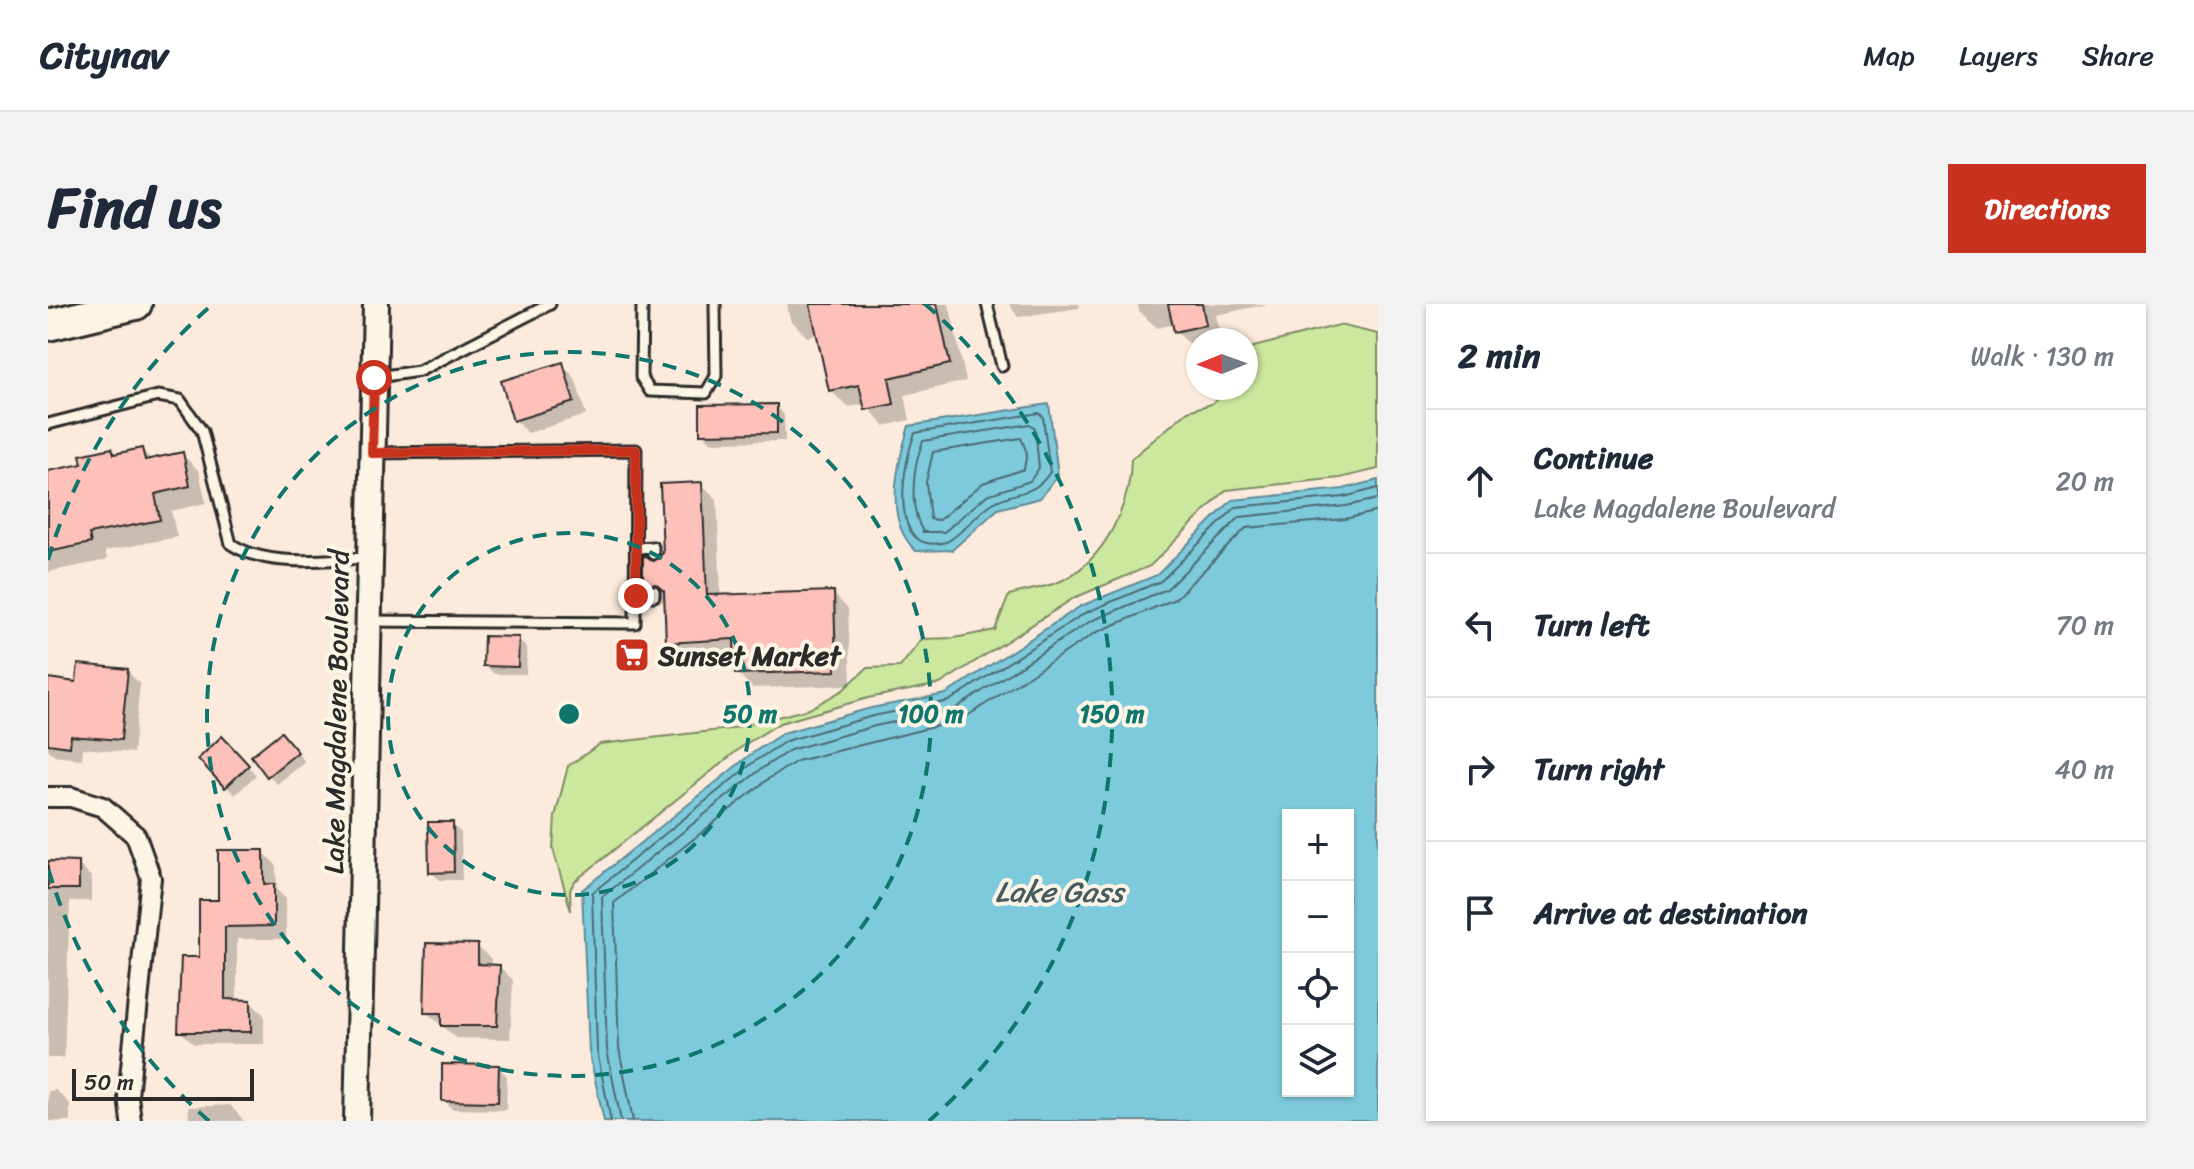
<!DOCTYPE html>
<html lang="en">
<head>
<meta charset="utf-8">
<style>
  :root { --surface:#fff; --page:#f2f2f3; --text:#1f2937; --muted:#747a83; --line:#e0e1e3; --accent:#c8321e }
  body { margin:0; font-family:Sriracha,sans-serif; background:var(--page); color:var(--text) }
  .controls { position:absolute; right:24px; bottom:24px; display:grid; overflow:hidden; border-radius:0px; box-shadow:0 2px 6px #0004 }
  .controls button { width:72px; height:72px; display:grid; place-items:center; padding:0; border:0; border-bottom:2px solid var(--line); background:var(--surface); color:var(--text); font:40px sans-serif }
  .compass { position:absolute; left:1138px; top:24px; width:72px; height:72px; border-radius:50%; background:var(--surface); box-shadow:0 2px 6px #0004; rotate:269deg }
  .scale { position:absolute; left:24px; bottom:20px; width:182px; box-sizing:border-box; padding-left:8px; border:4px solid #2b2b2b; border-top:0; font-size:22px; line-height:28px; white-space:nowrap; color:#2b2b2b; -webkit-text-stroke:6px #fcf5e5; paint-order:stroke }
  .stop { position:absolute; width:24px; height:24px; margin:-18px; border:6px solid #c8321e; border-radius:50%; background:#fff }
  .stop.end { background:#c8321e; border-color:#fff; box-shadow:0 2px 8px #0008 }
  .list { margin:0; padding:0; list-style:none }
  h2 { display:flex; justify-content:space-between; align-items:center; height:104px; margin:0; padding:0 32px; font-size:34px }
  h2 small { font-size:26px; font-weight:400; color:var(--muted) }
  .list li { display:grid; grid-template-columns:52px 1fr auto; gap:24px; align-items:center; box-sizing:border-box; height:144px; padding:0 32px; border-top:2px solid var(--line) }
  .list b { display:block; font-size:30px; white-space:nowrap }
  .list p { margin:0; font-size:26px; white-space:nowrap; color:var(--muted) }
  .list em { font-size:26px; font-style:normal; color:var(--muted) }
  .icon { flex:none; width:44px; height:44px; fill:none; stroke:currentColor; stroke-width:2; stroke-linecap:round; stroke-linejoin:round }
  .map { position:relative; flex:none; width:1330px; height:817px; overflow:hidden; border-radius:0px }
  header { display:flex; align-items:center; gap:48px; box-sizing:border-box; height:112px; padding:0 40px; background:var(--surface); border-bottom:2px solid var(--line) }
  header strong { font-size:38px }
  nav { display:flex; gap:44px; margin-inline-start:auto; font-size:28px }
  .intro { display:flex; align-items:center; justify-content:space-between; box-sizing:border-box; height:192px; padding:0 48px }
  h1 { margin:0; font-size:56px }
  .button { padding:20px 36px; border-radius:0px; background:var(--accent); color:#fff; font-size:28px; font-weight:700 }
  main { display:flex; gap:48px; padding:0 48px }
  aside { flex:1; background:var(--surface); border-radius:0px; box-shadow:0 2px 6px #0004 }
  .map>svg:first-child { display:block }
  .green { fill:#cce89e; stroke:#7c8a64; stroke-width:2 }
  .water { fill:#7ecadd; stroke:#5d8a96; stroke-width:2; fill-rule:evenodd }
  .shadow { fill:#0003 }
  .lines { fill:none; stroke-linecap:round; stroke-linejoin:round }
  .shore { stroke:#4c6b72; stroke-width:2 }
  .building { fill:#fdc1b9; stroke:#2b2b2b; stroke-width:2 }
  .service-casing { stroke:#2b2b2b; stroke-width:15 }
  .minor-casing { stroke:#2b2b2b; stroke-width:24 }
  .tertiary-casing { stroke:#2b2b2b; stroke-width:30 }
  .primary-casing { stroke:#2b2b2b; stroke-width:36 }
  .service { stroke:#fcf5e5; stroke-width:9 }
  .minor { stroke:#fcf5e5; stroke-width:18 }
  .tertiary { stroke:#fcf5e5; stroke-width:24 }
  .primary { stroke:#fcf5e5; stroke-width:30 }
  .route { stroke:#c8321e; stroke-width:10 }
  .ring { fill:none; stroke:#0f766e; stroke-width:4; stroke-dasharray:14 10 }
  .labels { text-anchor:middle; stroke-width:8; stroke-linejoin:round; paint-order:stroke }
  .poi-label { font-size:28px; font-weight:bold; fill:#2b2b2b; stroke:#fcf5e5; text-anchor:start }
  .street-label { font-size:28px; fill:#2b2b2b; stroke:#fcf5e5 }
  .water-label { font-size:30px; font-style:italic; fill:#445b60; stroke:#fcf5e5 }
  .centre { fill:#0f766e; stroke:#fcf5e5; stroke-width:4 }
  .ring-label { font-size:24px; text-anchor:middle; font-weight:bold; fill:#0f766e; stroke:#fcf5e5; stroke-width:8; stroke-linejoin:round; paint-order:stroke }
</style>
</head>
<body>
<header>
<strong>Citynav</strong>
<nav><a>Map</a><a>Layers</a><a>Share</a></nav>
</header>
<div class="intro"><h1>Find us</h1><a class="button">Directions</a></div>
<main>
<div class="map">
<svg width="1330" height="817" viewBox="0 0 1330 817">
  <rect width="100%" height="100%" fill="#fcebdc"/>
  <filter id="ink" filterUnits="userSpaceOnUse"><feTurbulence type="fractalNoise" baseFrequency=".0125" numOctaves="2"/><feDisplacementMap in="SourceGraphic" scale="16" xChannelSelector="R" yChannelSelector="G"/><feConvolveMatrix kernelMatrix="1 2 1 2 8 2 1 2 1" color-interpolation-filters="sRGB"/></filter>
  <g filter="url(#ink)">
    <path class="green" d="M1291,21l39,9v135l-38,9 -114,12 -76,76 -76,32 -134,86 -72,14 -88,25 -36,22 -170,137 -4,8 1,21 -18,-62 2,-32 13,-51 32,-22 129,-15 80,-20 34,-19 24,-22 33,-1 22,-28 32,-1 41,-8 14,-35c17,-5 38,-7 54,-15 42,-21 68,-76 68,-121l57,-48 23,-7 23,-16h12v-39z"/>
    <g class="water">
      <path d="M1001,100l9,71 -18,23 -42,11 -46,41 -36,1c-33,-31 -19,-86 -7,-125z"/>
      <path d="M1330,176v641h-774l-15,-69 -7,-162 169,-136 32,-21 88,-25 75,-14 135,-88 76,-31 75,-75 111,-11zM1240,511h60v276h-60z"/>
    </g>
    <g class="shadow">
      <path d="M739,0h162l17,77 -61,14 5,25 -26,6 -18,-22 -18,3 -18,-17 -12,-56 -11,3 -17,-18z"/>
      <path d="M961,0h70v4l-61,9z"/>
      <path d="M1090,0h130l-52,11 6,25h-24v7l-5,1 -17,-17 -1,-7 -18,4 -18,-17z"/>
      <path d="M514,61l13,13 11,37 -58,18 -13,-13z"/>
      <path d="M728,102l8,9 1,26 -74,1 -9,-9z"/>
      <path d="M64,146l5,5 25,-5 10,10 30,-6 17,17 7,32 -35,8 6,26 -72,14 2,9 -59,12v-99l36,-7z"/>
      <path d="M653,180l16,15 4,98 112,-4 15,16 3,76 -98,3 -16,-15v-19l-53,3 -16,-15 -2,-42 -6,3 -15,-15v-29l9,5 12,-10z"/>
      <path d="M470,335l9,9 -1,26h-32l-9,-9z"/>
      <path d="M79,367l13,13 -7,69 -50,-5 -1,11 -27,-3 -7,-7v-68l30,3z"/>
      <path d="M242,439l15,19 -28,22 -8,-9z"/>
      <path d="M183,443l25,28 -21,20 -9,-9z"/>
      <path d="M404,520l9,9 1,47h-22l-9,-8z"/>
      <path d="M215,548l13,13 1,25 9,9v40h-49v62l13,1 14,13v29h-70l-14,-13 40,-129z"/>
      <path d="M0,559l30,1 13,13v24h-21l-6,157h-16z"/>
      <path d="M429,642l14,13v7l9,1 13,13 -3,59 -54,-1 -30,-26z"/>
      <path d="M450,763l9,9 -1,34 -54,-1 -8,-9z"/>
      <path d="M8,786l14,14v17h-22v-30z"/>
      <path d="M182,801l14,16h-55l-1,-14z"/>
    </g>
    <g class="lines">
      <g class="shore">
        <path d="M991,109l4,4 7,55c-17,26 -33,17 -57,31 -14,8 -36,36 -47,39 -60,16 -43,-79 -31,-109z"/>
        <path d="M982,120l5,4 4,40 -9,13 -43,14 -43,37h-21c-15,-26 -10,-64 0,-91z"/>
        <path d="M973,134l6,15 -3,16 -41,14 -44,37 -9,-1 -4,-37 7,-30z"/>
        <path d="M563,817l-14,-70 -5,-158 163,-132 31,-20 87,-25 76,-15 136,-88 76,-32 75,-74 108,-10 34,-9"/>
        <path d="M573,817l-14,-71 -5,-153 159,-128 29,-19 85,-24 78,-16 136,-88 78,-33 73,-72 106,-11 32,-7"/>
        <path d="M585,817l-14,-73 -5,-145 154,-124 29,-18 164,-41 134,-87 80,-34 71,-71 99,-9 33,-8"/>
      </g>
    </g>
    <g class="building">
      <path d="M762,0h127l13,60 -61,14 5,26 -29,6 -6,-25 -30,6z"/>
      <path d="M1120,0h34l4,21 -32,7z"/>
      <path d="M515,58l11,40 -61,19 -12,-40z"/>
      <path d="M729,100v29l-77,1v-29z"/>
      <path d="M64,144l2,6 28,-6 3,12 38,-8 7,34 -35,8 5,26 -71,14 2,9 -43,9v-81l34,-7 -2,-9z"/>
      <path d="M654,178l5,113 127,-4 2,80 -101,3 -1,-35 -68,4 -2,-52 -9,-7 -12,4v-33l11,6 9,-8 -3,-69z"/>
      <path d="M436,332l35,1 -1,30 -35,-1z"/>
      <path d="M30,360l50,5 -7,71 -50,-4 -1,11 -22,-3v-66l28,4z"/>
      <path d="M233,428l17,20 -31,25 -16,-21z"/>
      <path d="M174,432l27,29 -24,23 -27,-29z"/>
      <path d="M380,518h25l1,50 -25,1z"/>
      <path d="M170,546h46v34h10v42l-49,1v72l26,1v32h-73l3,-75h18v-57h19z"/>
      <path d="M0,557l31,1v27h-31z"/>
      <path d="M378,639l52,1v20l22,1 -3,61h-56v-13h-17z"/>
      <path d="M394,760l57,1 -1,37 -56,-1z"/>
    </g>
    <g class="lines">
      <defs>
        <g id="service">
          <path d="M594,0l-1,73 9,14 56,2 10,-17 -1,-72"/>
          <path d="M939,0l15,62"/>
          <path d="M329,73l42,-6 131,-67"/>
          <path d="M0,120l110,-28 22,4 22,31 29,113c38,25 94,15 139,14"/>
          <path d="M588,244l17,-1v7"/>
          <path d="M588,292h18v-5"/>
          <path d="M321,317l266,2 1,-173 -261,3"/>
        </g>
        <path id="minor" d="M0,493h23l32,10 33,29 15,42 -23,218 3,25"/>
        <path id="tertiary" d="M309,817l19,-817"/>
        <path id="primary" d="M0,21l88,-21"/>
      </defs>
      <use href="#service" class="service-casing"/>
      <use href="#minor" class="minor-casing"/>
      <use href="#tertiary" class="tertiary-casing"/>
      <use href="#primary" class="primary-casing"/>
      <use href="#service" class="service"/>
      <use href="#minor" class="minor"/>
      <use href="#tertiary" class="tertiary"/>
      <use href="#primary" class="primary"/>
    </g>
  </g>
  <g class="lines" filter="url(#ink)">
    <path class="route" d="M326,74l-2,75 264,-3v146"/>
  </g>
  <g class="ring">
    <circle cx="521" cy="410" r="181"/>
    <circle cx="521" cy="410" r="362"/>
    <path d="M161 817A543 543 0 0 1 0 564M0 256A543 543 0 0 1 165 0M877 0A543 543 0 0 1 881 817"/>
  </g>
  <defs>
    <symbol id="supermarket-square" viewBox="-11 -11 22 22"><rect x="-9" y="-9" width="18" height="18" rx="4" fill="#c8321e" stroke="#fcf5e5"/><path d="M-6-5.5h2.5l.6 2H6L4.5 2H-2.5L-4.4-4H-6ZM-1.5 3.2a1.3 1.3 0 1 0 .1 0ZM3 3.2a1.3 1.3 0 1 0 .1 0Z" fill="#fff"/></symbol>
  </defs>
  <g fill-rule="evenodd">
    <use href="#supermarket-square" x="564" y="331" width="40" height="40"/>
  </g>
  <g class="labels">
    <g class="poi-label">
      <text x="610" y="361">Sunset Market</text>
    </g>
    <g class="street-label">
      <text transform="translate(288 408) rotate(-89)" y="10">Lake Magdalene Boulevard</text>
    </g>
    <g class="water-label">
      <text x="1011" y="598">Lake Gass</text>
    </g>
  </g>
  <circle cx="521" cy="410" r="12" class="centre"/>
  <g class="ring-label">
    <text x="702" y="418">50 m</text>
    <text x="883" y="418">100 m</text>
    <text x="1064" y="418">150 m</text>
  </g>
</svg>
<div class="controls">
<button>+</button>
<button>−</button>
<button><svg class="icon" aria-label="locate" viewBox="0 0 24 24"><circle cx="12" cy="12" r="6"/><path d="M12 2v4M12 18v4M2 12h4M18 12h4"/></svg></button>
<button><svg class="icon" aria-label="layers" viewBox="0 0 24 24"><path d="M12 4l9 5-9 5-9-5zM3 14l9 5 9-5"/></svg></button>
</div>
<svg class="compass" viewBox="-18 -18 36 36"><path d="M0-13l5 13h-10z" fill="#e53935"/><path d="M0 13l5-13h-10z" fill="#747a83"/></svg>
<div class="scale">50 m</div>
<div class="stop" style="left:326px;top:74px"></div>
<div class="stop end" style="left:588px;top:292px"></div>
</div>
<aside>
<h2>2 min<small>Walk · 130 m</small></h2>
<ul class="list">
<li><svg class="icon" aria-label="ahead" viewBox="0 0 24 24"><path d="M12 20V5M6 11l6-6 6 6"/></svg><div><b>Continue</b><p>Lake Magdalene Boulevard</p></div><em>20 m</em></li>
<li><svg class="icon" aria-label="left" viewBox="0 0 24 24"><path d="M17 20v-9H6M10 6l-5 5 5 5"/></svg><div><b>Turn left</b></div><em>70 m</em></li>
<li><svg class="icon" aria-label="right" viewBox="0 0 24 24"><path d="M7 20v-9h11M14 6l5 5-5 5"/></svg><div><b>Turn right</b></div><em>40 m</em></li>
<li><svg class="icon" aria-label="arrive" viewBox="0 0 24 24"><path d="M6 21V4h12l-3 4 3 4H6"/></svg><div><b>Arrive at destination</b></div></li>
</ul>
</aside>
</main>
</body>
</html>
